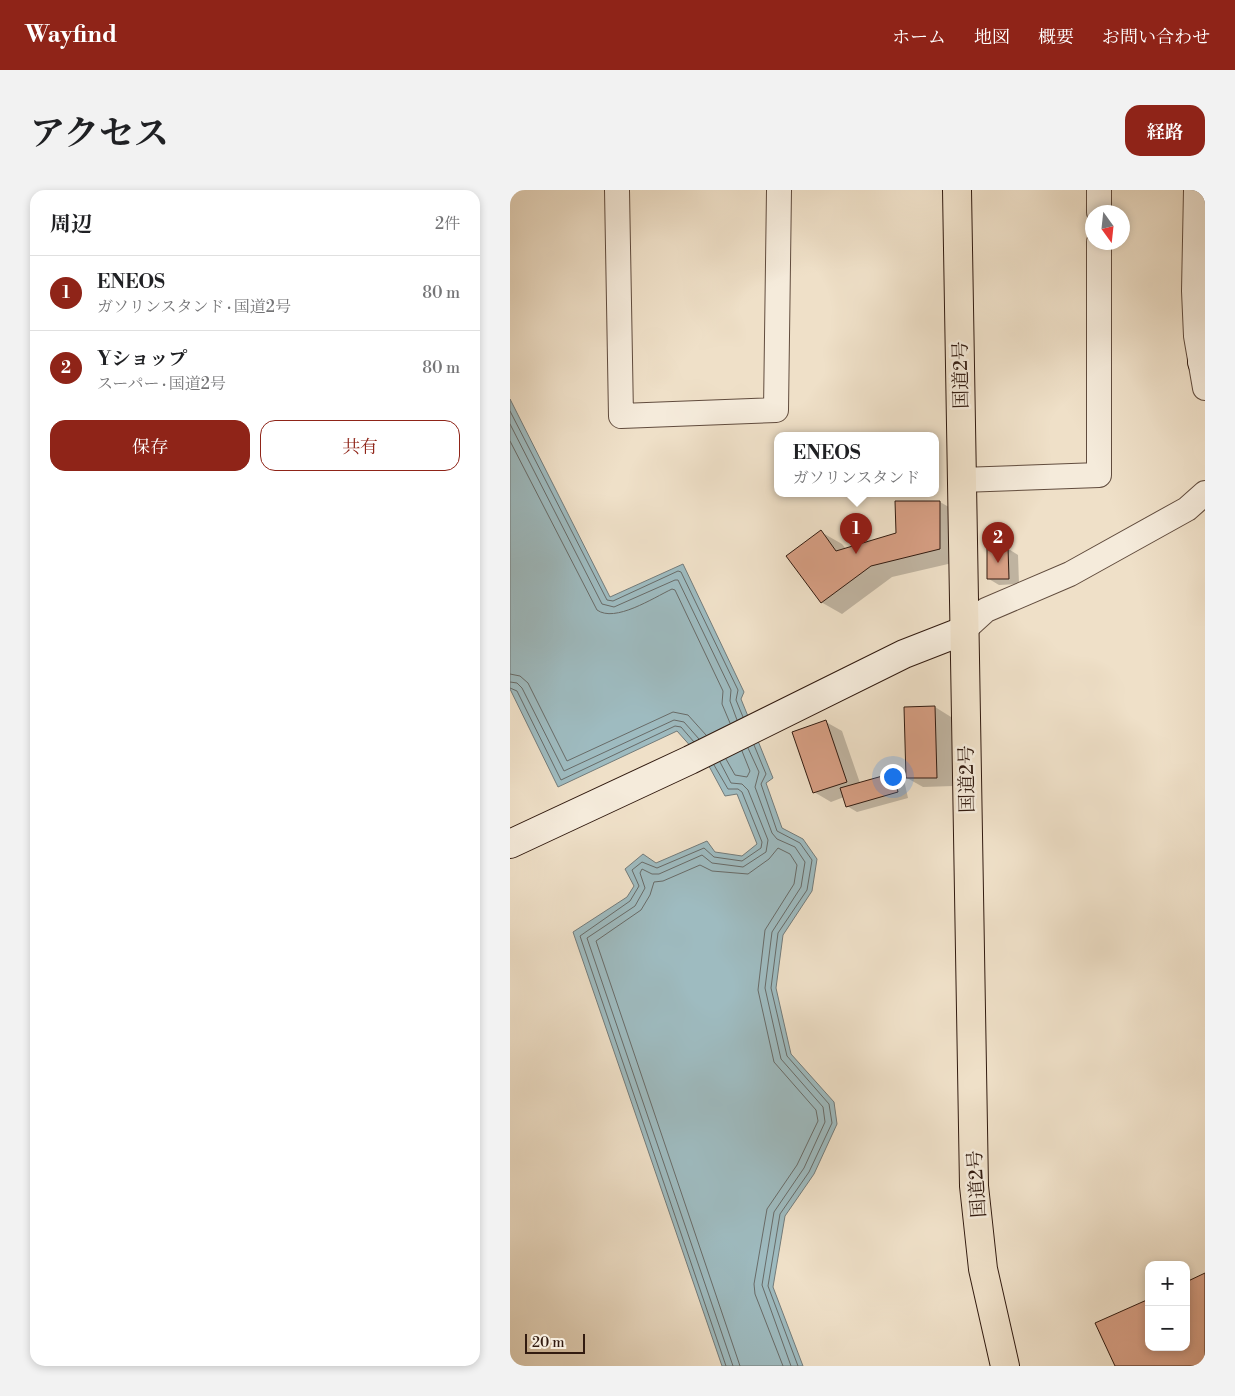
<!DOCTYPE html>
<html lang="ja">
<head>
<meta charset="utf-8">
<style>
  :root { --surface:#fff; --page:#f2f2f2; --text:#202124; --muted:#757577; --line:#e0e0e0; --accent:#8f2418 }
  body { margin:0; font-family:"Libre Bodoni","Noto Serif JP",serif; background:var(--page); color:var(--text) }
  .controls { position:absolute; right:15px; bottom:15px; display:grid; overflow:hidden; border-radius:10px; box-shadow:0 2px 8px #0003 }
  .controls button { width:45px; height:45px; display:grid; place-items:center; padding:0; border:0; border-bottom:1px solid var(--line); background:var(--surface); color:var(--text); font:25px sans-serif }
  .compass { position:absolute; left:575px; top:15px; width:45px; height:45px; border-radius:50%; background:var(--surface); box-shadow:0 2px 8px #0003; rotate:165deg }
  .scale { position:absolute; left:15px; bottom:12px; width:60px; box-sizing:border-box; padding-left:5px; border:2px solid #321b10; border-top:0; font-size:14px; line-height:18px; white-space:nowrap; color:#321b10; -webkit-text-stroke:4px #f5ebdb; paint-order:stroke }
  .you { position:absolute; left:382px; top:586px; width:18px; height:18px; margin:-12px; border:4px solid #fff; border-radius:50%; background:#1a73e8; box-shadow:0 0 0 8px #1a73e833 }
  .badge { display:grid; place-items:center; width:32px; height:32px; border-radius:50%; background:var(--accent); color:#fff; font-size:16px; font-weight:700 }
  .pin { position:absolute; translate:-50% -41px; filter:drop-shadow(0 1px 2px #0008) }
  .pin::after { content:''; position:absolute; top:26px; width:18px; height:15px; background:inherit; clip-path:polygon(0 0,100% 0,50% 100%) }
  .popup { position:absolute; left:264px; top:242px; width:165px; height:65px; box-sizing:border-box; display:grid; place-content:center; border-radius:10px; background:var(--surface); filter:drop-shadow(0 1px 4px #0005); font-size:16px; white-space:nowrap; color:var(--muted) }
  .popup b { font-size:19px; color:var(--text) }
  .popup::after { content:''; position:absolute; left:50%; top:100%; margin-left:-10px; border:10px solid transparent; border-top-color:var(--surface) }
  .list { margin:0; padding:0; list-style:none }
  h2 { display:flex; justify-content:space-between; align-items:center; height:65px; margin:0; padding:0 20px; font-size:21px }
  h2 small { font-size:16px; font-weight:400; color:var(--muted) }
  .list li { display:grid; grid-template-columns:32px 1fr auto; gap:15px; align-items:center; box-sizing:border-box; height:75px; padding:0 20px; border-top:1px solid var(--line) }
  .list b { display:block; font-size:19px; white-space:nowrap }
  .list p { margin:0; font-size:16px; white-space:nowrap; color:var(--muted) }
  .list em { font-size:16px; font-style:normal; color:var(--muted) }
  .actions { display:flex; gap:10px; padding:15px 20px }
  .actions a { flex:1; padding:11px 0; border:1px solid var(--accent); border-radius:15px; text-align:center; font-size:18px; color:var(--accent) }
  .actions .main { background:var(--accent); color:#fff }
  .map { position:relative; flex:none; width:695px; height:1176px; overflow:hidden; border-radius:15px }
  header { display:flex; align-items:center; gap:30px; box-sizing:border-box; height:70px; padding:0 25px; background:var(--accent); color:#fff }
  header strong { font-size:24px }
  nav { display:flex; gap:28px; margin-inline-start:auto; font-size:18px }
  .intro { display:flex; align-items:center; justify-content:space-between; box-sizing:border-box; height:120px; padding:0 30px }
  h1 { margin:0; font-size:35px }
  .button { padding:12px 22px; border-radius:15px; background:var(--accent); color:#fff; font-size:18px; font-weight:700 }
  main { display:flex; gap:30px; padding:0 30px }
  aside { flex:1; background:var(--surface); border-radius:15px; box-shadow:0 2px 8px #0003 }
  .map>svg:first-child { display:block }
  .water { fill:#9ebbc0; stroke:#737b7a }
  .shadow { fill:#0003 }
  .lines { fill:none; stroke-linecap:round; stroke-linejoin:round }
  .shore { stroke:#686b68; stroke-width:1 }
  .building { fill:#d69e83; stroke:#321b10 }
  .street-casing { stroke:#614c3e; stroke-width:26 }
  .secondary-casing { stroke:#321b10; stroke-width:30 }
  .highway-casing { stroke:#321b10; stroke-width:30 }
  .street { stroke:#f5ebdb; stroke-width:24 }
  .secondary { stroke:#f5ebdb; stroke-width:28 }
  .highway { stroke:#efe0c8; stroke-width:28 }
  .labels { text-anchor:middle; stroke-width:5; stroke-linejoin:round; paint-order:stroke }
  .street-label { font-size:19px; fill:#321b10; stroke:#f5ebdb }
</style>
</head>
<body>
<header>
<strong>Wayfind</strong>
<nav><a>ホーム</a><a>地図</a><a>概要</a><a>お問い合わせ</a></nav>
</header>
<div class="intro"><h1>アクセス</h1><a class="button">経路</a></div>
<main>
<aside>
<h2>周辺<small>2件</small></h2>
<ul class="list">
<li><span class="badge">1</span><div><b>ENEOS</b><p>ガソリンスタンド · 国道2号</p></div><em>80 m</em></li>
<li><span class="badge">2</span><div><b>Yショップ</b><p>スーパー · 国道2号</p></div><em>80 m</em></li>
</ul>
<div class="actions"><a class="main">保存</a><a>共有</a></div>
</aside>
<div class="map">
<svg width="695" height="1176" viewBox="0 0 695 1176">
  <rect width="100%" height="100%" fill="#efe0c8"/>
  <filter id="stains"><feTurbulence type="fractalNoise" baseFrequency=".004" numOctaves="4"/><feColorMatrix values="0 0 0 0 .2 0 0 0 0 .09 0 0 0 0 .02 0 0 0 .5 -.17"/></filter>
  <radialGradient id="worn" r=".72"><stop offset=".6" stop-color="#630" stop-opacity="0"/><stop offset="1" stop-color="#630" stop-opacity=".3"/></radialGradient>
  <path class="water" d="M0,209l100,198 73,-33 61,128 -3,7 32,79 -7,5 16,45 21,11 14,20 -5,32 -29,44 -7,53 15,66 43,48 3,22 -23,50 -29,42 -12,71 30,79h-81l-149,-434 54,-35 7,-11 -9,-17 18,-15 13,9 51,-22 8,11 27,4 15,-12 -20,-50 -12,2 -15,-28 -33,-37 -119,56 -48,-98z"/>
  <g class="shadow">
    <path d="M430,312l21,12v47l-69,16 -50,37 -21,-12v-70l21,12 4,5 51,-15z"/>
    <path d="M497,358l11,7 1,29 -20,1 -10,-6z"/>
    <path d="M425,517l16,10 2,69 -30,1 -16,-9z"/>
    <path d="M316,532l16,9 18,52 33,-9 11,6 4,18 -51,14 -10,-6 -3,-9 -13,5 -17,-10z"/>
  </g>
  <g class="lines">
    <g class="shore">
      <path d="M0,221l97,189 6,1 65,-30 3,1 57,118 -2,10 7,17"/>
      <path d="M0,234l92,180 12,3 61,-27h3l53,110 -1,11 7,19"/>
      <path d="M0,251l87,169c18,13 56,-12 75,-21l3,1 48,101 -1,13 8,19"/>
      <path d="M0,484l10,2 8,7 39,78 106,-49 15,3 18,20"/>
      <path d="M0,492l7,1 5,5 42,83 110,-51 10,2 15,17"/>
      <path d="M0,498l7,3 44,89 114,-54 6,1 13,15"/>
      <path d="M244,555l12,29 -5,10 16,47 23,12 12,17 -5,30 -29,43 -7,55 16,68 42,48 3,19 -23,49 -29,42 -12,72 30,80"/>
      <path d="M238,558l11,24 -4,15 17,46 5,6 18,8 10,15 -4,25 -29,45 -7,56 16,71 42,48 2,15 -21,46 -30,44 -12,73 29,81"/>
      <path d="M216,569l9,16 12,2 3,-6 -8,-20"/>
      <path d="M210,572l11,21 11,1 6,6 20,50 -2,12 -23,15 -31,-4 -10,-8 -43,19h-7l-10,-5 -2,4 5,15 -10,18 -48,32 146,428"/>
      <path d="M204,575l14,24h10l4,3 20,50 -1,6 -19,13 -28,-4 -10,-9 -47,20 -15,-6 -10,8 7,16 -9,15 -50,35 146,430"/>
      <path d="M230,1176l-144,-425 45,-31 9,-15 4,-13 9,-1 37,-16 12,6 36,3 21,-15 9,-11 12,6 7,11 -3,19 -29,46 -7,60 16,72 42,48 2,11 -21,44 -30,44 -13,75 1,10 28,72"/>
    </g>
  </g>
  <g class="building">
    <path d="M385,311h45v48l-69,17 -50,37 -35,-47 35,-26 15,21 60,-18z"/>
    <path d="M498,357l1,32h-22v-31z"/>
    <path d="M425,516l2,72h-31l-2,-71z"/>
    <path d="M316,530l21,62 -34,11 -21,-61z"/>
    <path d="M383,583l5,19 -52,15 -6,-19z"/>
    <path d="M695,1083v93h-90l-20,-43 54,-24v48h37v-65z"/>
  </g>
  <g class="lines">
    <defs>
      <g id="street">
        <path d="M107,0l4,226 155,-6 3,-220"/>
        <path d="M589,0v22"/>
        <path d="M686,0l-2,101 2,45 9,52"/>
        <path d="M451,290l138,-5v-233"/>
        <path d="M453,441l23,-21 84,-36 117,-65 18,-16"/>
      </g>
      <g id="secondary">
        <path d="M692,172l3,2"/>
        <path d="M0,654l180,-84 214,-106 59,-23"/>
      </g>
      <path id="highway" d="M447,0l17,996 9,83 22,97"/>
    </defs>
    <use href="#street" class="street-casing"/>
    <use href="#secondary" class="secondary-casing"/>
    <use href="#highway" class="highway-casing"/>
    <use href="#street" class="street"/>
    <use href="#secondary" class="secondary"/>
    <use href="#highway" class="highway"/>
  </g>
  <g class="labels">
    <g class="street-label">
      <text transform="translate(450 185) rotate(-91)" y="7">国道2号</text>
      <text transform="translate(456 589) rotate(-91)" y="7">国道2号</text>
      <text transform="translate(466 994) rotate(-94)" y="7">国道2号</text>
    </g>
  </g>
  <rect width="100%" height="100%" filter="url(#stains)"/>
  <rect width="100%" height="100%" fill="url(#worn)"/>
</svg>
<div class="controls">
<button>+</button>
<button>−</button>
</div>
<svg class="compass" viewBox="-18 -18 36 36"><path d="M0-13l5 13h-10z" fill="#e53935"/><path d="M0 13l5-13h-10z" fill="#757577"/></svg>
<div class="scale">20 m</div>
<div class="you"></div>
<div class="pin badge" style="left:346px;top:364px">1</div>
<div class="popup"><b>ENEOS</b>ガソリンスタンド</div>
<div class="pin badge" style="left:488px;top:373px">2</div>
</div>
</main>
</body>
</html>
